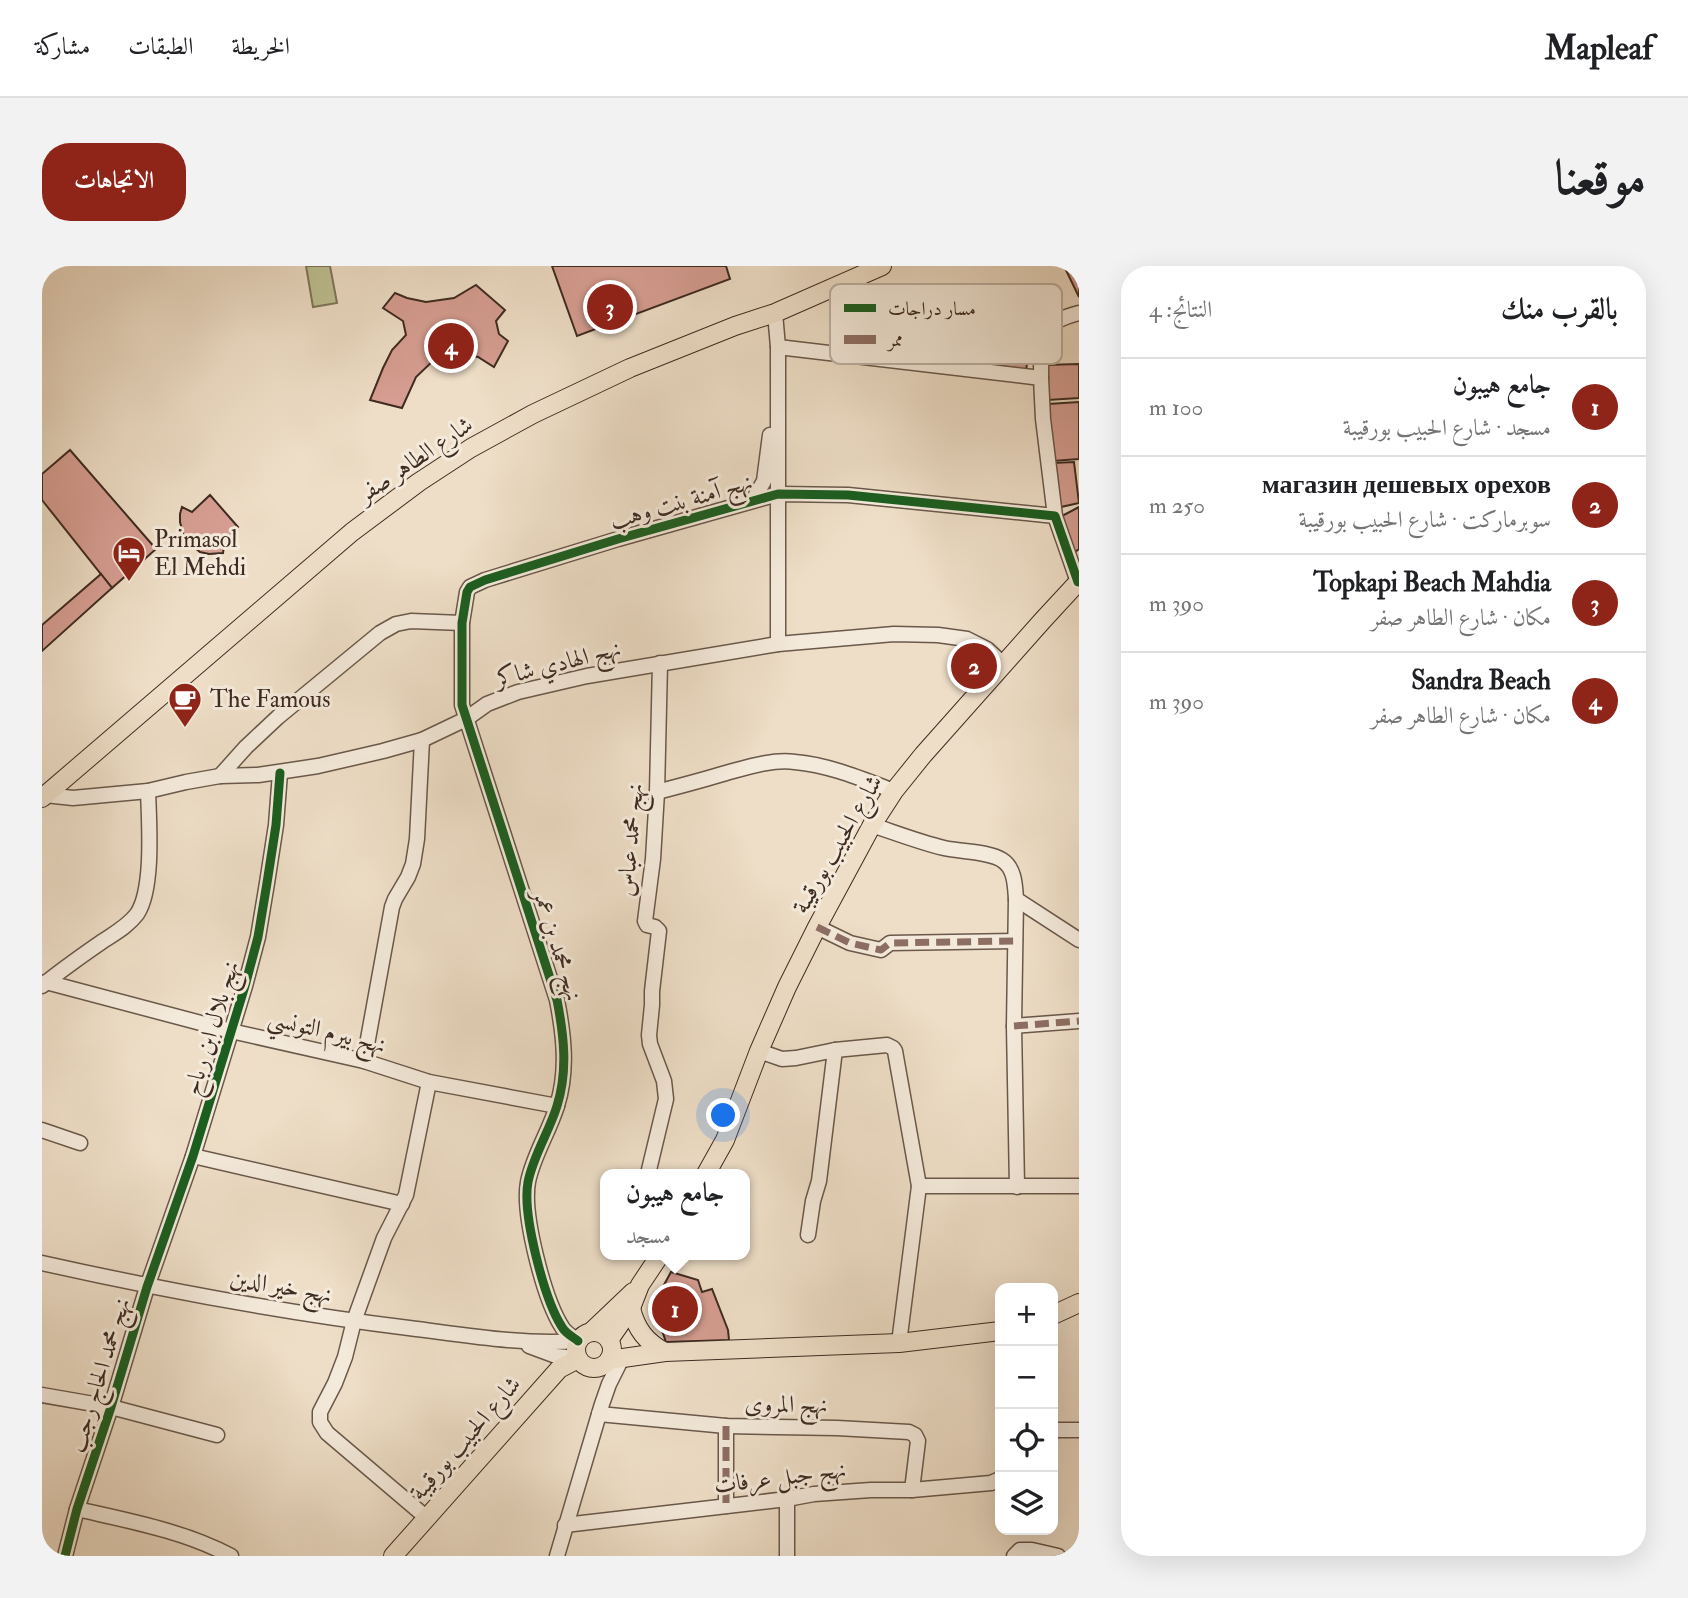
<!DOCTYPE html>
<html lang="ar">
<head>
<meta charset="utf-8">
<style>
  :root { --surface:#fff; --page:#f2f2f2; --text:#202124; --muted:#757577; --line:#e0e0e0; --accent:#8f2418 }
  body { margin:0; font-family:"IM FELL Double Pica",Amiri,serif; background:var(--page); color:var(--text); direction:rtl }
  .controls { position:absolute; right:21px; bottom:21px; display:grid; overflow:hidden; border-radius:14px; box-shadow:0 7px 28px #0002 }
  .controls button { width:63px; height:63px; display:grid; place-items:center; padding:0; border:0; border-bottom:2px solid var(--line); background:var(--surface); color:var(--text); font:35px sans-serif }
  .you { position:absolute; left:682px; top:850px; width:24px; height:24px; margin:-18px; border:5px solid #fff; border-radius:50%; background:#1a73e8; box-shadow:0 0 0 10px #1a73e833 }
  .badge { display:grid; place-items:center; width:46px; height:46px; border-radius:50%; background:var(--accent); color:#fff; font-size:23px; font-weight:700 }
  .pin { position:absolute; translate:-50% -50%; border:4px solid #fff; box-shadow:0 2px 7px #0006 }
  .popup { position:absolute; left:558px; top:903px; width:150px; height:91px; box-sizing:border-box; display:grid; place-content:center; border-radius:14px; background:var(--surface); filter:drop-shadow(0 2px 5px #0005); font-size:23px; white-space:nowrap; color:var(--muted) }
  .popup b { font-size:26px; color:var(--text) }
  .popup::after { content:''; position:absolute; left:50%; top:100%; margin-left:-14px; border:14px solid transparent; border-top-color:var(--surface) }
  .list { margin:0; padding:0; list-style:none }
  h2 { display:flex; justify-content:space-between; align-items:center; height:91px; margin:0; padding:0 28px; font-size:30px }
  h2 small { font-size:23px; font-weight:400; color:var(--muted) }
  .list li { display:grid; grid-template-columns:46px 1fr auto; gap:21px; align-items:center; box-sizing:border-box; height:98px; padding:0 28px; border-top:2px solid var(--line) }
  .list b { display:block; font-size:26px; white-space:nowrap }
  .list p { margin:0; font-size:23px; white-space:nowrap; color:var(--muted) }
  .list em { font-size:23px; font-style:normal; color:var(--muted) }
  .icon { flex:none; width:38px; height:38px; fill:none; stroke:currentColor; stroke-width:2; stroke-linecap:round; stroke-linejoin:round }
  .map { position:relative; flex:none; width:1037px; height:1290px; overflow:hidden; direction:ltr; border-radius:28px }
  header { display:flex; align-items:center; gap:42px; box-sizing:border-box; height:98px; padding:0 35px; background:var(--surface); border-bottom:2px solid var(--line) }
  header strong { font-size:33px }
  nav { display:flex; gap:38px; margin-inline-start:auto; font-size:24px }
  .intro { display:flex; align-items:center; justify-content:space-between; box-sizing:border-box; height:168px; padding:0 42px }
  h1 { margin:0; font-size:49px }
  .button { padding:18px 32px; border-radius:28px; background:var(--accent); color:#fff; font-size:24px; font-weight:700 }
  main { display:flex; gap:42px; padding:0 42px }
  aside { flex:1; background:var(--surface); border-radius:28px; box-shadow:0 7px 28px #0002 }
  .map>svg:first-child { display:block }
  .green { fill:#bec092; stroke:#7e765a; stroke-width:2 }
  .building { fill:#d69e92; stroke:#3e2b21; stroke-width:2 }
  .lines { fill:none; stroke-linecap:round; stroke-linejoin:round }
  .minor-casing { stroke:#6a584a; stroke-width:17 }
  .major-casing { stroke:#3e2b21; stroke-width:20 }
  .minor { stroke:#f4eadb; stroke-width:14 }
  .major { stroke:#eedec7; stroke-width:18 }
  .quiet { stroke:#8d6e63; stroke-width:7; stroke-dasharray:14 7; stroke-linecap:butt }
  .cycleway-casing { stroke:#f4eadb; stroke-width:13 }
  .cycleway { stroke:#1b5e20; stroke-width:9 }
  .labels { text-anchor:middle; stroke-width:6; stroke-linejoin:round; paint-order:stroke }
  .street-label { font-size:24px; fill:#3e2b21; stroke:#f4eadb }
  .poi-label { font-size:24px; fill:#3e2b21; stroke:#f4eadb; text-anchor:start }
  .key { fill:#f4eadb; stroke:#bdb1a3; stroke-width:2 }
  .key-label { font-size:19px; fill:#3e2b21 }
</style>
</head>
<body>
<header>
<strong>Mapleaf</strong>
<nav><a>الخريطة</a><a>الطبقات</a><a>مشاركة</a></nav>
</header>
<div class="intro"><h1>موقعنا</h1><a class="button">الاتجاهات</a></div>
<main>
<aside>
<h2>بالقرب منك<small>النتائج: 4</small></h2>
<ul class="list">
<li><span class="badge">1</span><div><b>جامع هيبون</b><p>مسجد · شارع الحبيب بورقيبة</p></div><em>100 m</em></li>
<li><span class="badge">2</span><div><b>магазин дешевых орехов</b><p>سوبرماركت · شارع الحبيب بورقيبة</p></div><em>250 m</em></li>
<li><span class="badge">3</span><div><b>Topkapi Beach Mahdia</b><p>مكان · شارع الطاهر صفر</p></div><em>390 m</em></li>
<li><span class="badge">4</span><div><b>Sandra Beach</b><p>مكان · شارع الطاهر صفر</p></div><em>390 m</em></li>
</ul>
</aside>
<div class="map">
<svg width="1037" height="1290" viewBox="0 0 1037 1290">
  <rect width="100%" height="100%" fill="#eedec7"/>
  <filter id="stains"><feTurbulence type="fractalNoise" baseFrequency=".00286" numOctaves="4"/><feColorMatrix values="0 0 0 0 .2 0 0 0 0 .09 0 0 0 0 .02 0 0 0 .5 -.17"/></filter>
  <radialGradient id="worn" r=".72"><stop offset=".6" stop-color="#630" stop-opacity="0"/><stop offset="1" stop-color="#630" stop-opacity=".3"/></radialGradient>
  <path class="green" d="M264,0h24l7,37 -24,4z"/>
  <g class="building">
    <path d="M510,0h174l4,13 -153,57z"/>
    <path d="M1022,0h15v31z"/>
    <path d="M434,19l29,25 -9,11 3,13 9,7 -14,26 -16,-10 -27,-6 -14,6 -21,20 -14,31 -32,-8 13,-32 9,-18 14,-15 -3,-14 -20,-13 12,-15 12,5 19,4 28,-4z"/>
    <path d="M939,73l49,8 -4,23 -49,-8z"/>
    <path d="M1037,98v34l-31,2 -4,-35z"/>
    <path d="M1037,136v57l-26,2 -5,-57z"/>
    <path d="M28,184l86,99 -44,39 -70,-88v-26z"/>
    <path d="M1032,196l5,41 -18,4 -8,-44z"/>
    <path d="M168,229l28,32 -13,13 -2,13 -14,1 -9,-2 -11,-9 -5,-6 -4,-15v-8l2,-7 10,5z"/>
    <path d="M1037,241v42l-5,4 -16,-35z"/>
    <path d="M59,308l11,14 -70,63v-26z"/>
    <path d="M629,1006l27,8 4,12 10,-3 16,41 1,10 -63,2 -13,-37z"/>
  </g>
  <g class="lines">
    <defs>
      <g id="minor">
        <path d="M733,47l3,34v297"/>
        <path d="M736,81l263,31 2,41 12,97"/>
        <path d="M999,112c1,-41 -7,-53 38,-65"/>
        <path d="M711,234l11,-19 6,-46"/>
        <path d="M178,510l26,-29 32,-30 102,-84 16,-9 15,-3 51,2"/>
        <path d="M615,526c23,-6 46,-12 69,-19 22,-6 46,-14 69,-11 34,3 67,17 99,29"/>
        <path d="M3,529l28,3 75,-7 38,-9 34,-6 38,-1 60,-9 65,-15 39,-11 44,-21 21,-15 31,-12 69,-16 191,-32 116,-10 44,1 29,4 20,10 16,15"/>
        <path d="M830,559c24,8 47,17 72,23 17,4 44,3 58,12 13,8 13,26 14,39l63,41"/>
        <path d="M974,633l-2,127 3,161"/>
        <path d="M775,661l33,16 31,7 9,-7 125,-2"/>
        <path d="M4,716l185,49 133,30 65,21 128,24"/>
        <path d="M0,720c19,-16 41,-31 61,-45 12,-8 25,-15 34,-27 17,-25 12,-92 11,-123"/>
        <path d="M972,760l65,-5"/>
        <path d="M793,784l52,-5 6,3 2,3 24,135 -20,157"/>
        <path d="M717,785l23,8 14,-1 39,-8 -16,131 -6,20 -5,34"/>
        <path d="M322,795l28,-154 3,-8 13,-22 5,-13 4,-25 5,-99"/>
        <path d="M0,864l38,13"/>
        <path d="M151,890l209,48"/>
        <path d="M606,908l18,-75 -2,-18 -14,-37 -1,-9 3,-30v-14l7,-60 -4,-4 -8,-2 -2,-4 8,-62 4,-67 3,-129"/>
        <path d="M877,920h160"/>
        <path d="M0,997c121,27 243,50 367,65 56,7 112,17 169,13"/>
        <path d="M536,1075c-5,-4 -13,-8 -16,-14 -18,-28 -40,-113 -34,-145 5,-26 21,-50 29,-76 11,-35 7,-70 0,-106l-95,-295v-82l5,-31 3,-5 15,-7 133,-41 160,-45 70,1 207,21 23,66"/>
        <path d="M487,1080l27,10 21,2"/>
        <path d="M0,1129l69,12 106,28"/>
        <path d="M557,1148l127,12 111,2 72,4 6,3 3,6 -6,49"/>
        <path d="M684,1160v80"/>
        <path d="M1011,1164h26"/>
        <path d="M35,1243c52,12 107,22 154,47"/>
        <path d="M385,1252l-100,-85 -7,-11v-10l15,-29 10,-26 9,-36 30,-83 22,-43 23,-113"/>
        <path d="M523,1259l222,-26 27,-5 57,-4h41l79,-7 9,-4"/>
        <path d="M23,1290l12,-47 34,-102 36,-120 46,-131 52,-170 13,-49 9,-54 9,-58 4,-52"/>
        <path d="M515,1290l45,-152 7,-20 13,-26"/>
        <path d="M745,1290v-57"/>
        <path d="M972,1290l6,-6h12l26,6"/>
      </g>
      <g id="major">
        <path d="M0,532l310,-266 67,-50 52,-34 62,-34 97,-46 105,-42 40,-13 107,-47"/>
        <path d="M664,908l19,-34 34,-89 28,-64 30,-60 55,-102 22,-34 29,-36 120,-135 36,-39"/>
        <path d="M589,1042c5,21 15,34 34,44"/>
        <path d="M1011,1049l26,-12"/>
        <path d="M550,1065l41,-39"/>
        <circle cx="552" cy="1084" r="18"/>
        <path d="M567,1074l22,-32 9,-23 20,-30"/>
        <path d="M567,1094l56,-8 234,-9 101,-12"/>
        <path d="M351,1290l166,-187 19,-10"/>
      </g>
    </defs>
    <use href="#minor" class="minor-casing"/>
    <use href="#major" class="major-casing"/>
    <use href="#minor" class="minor"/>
    <use href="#major" class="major"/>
    <g class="quiet">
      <path d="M775,661l33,16 31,7 9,-7 125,-2"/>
      <path d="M972,760l65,-5"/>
      <path d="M684,1160v80"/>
    </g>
    <defs>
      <g id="cycleway">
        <path d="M536,1075c-5,-4 -13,-8 -16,-14 -18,-28 -40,-113 -34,-145 5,-26 21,-50 29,-76 11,-35 7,-70 0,-106l-95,-295v-82l5,-31 3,-5 15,-7 133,-41 160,-45 70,1 207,21 23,66"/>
        <path d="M23,1290l12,-47 34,-102 36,-120 46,-131 52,-170 13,-49 9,-54 9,-58 4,-52"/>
      </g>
    </defs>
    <use href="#cycleway" class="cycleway-casing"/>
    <use href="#cycleway" class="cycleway"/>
  </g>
  <defs>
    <symbol id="hotel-pin" viewBox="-11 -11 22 30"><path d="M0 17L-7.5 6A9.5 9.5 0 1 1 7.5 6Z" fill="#8f2418" stroke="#f4eadb"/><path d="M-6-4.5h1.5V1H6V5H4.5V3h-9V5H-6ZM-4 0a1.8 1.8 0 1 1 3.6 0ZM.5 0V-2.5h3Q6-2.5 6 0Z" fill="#fff"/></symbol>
    <symbol id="cafe-pin" viewBox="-11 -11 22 30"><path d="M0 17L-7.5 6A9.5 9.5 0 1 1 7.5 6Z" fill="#8f2418" stroke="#f4eadb"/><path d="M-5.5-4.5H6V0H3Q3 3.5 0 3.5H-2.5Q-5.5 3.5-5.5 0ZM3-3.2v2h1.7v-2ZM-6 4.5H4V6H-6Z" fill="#fff"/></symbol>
  </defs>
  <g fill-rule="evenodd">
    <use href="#hotel-pin" x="68" y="268" width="38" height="52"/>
    <use href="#cafe-pin" x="124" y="414" width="38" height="52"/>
  </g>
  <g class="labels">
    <g class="street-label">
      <text transform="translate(373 193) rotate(-34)" y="8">شارع الطاهر صفر</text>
      <text transform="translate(639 235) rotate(-16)" y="8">نهج آمنة بنت وهب</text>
      <text transform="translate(516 397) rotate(-14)" y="8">نهج الهادي شاكر</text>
      <text transform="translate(588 574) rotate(-85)" y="8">نهج محمد عباس</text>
      <text transform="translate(795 578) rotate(-60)" y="8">شارع الحبيب بورقيبة</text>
      <text transform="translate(516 679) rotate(73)" y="8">نهج محمد بن عمر</text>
      <text transform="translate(169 762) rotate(-73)" y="8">نهج بلال ابن رباح</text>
      <text transform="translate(285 765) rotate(14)" y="8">نهج بيرم التونسي</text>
      <text transform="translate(239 1020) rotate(10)" y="8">نهج خير الدين</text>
      <text transform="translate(57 1109) rotate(-73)" y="8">نهج محمد الحاج رجب</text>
      <text transform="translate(744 1138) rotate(1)" y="8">نهج المروى</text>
      <text transform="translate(423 1172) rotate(-49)" y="8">شارع الحبيب بورقيبة</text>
      <text transform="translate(738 1211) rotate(-7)" y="8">نهج جبل عرفات</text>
    </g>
    <g class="poi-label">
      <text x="112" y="281">Primasol<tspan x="112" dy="28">El Mehdi</tspan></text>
      <text x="168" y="441">The Famous</text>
    </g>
  </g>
  <rect x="788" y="18" width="232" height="80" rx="10" class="key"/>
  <rect x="802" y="38" width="32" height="8" fill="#1b5e20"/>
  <rect x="802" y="69" width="32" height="9" fill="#8d6e63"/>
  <g class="key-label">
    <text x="846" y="49">مسار دراجات</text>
    <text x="846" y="80">ممر</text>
  </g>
  <rect width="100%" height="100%" filter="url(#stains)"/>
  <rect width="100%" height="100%" fill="url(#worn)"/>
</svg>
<div class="controls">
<button>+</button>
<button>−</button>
<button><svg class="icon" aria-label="locate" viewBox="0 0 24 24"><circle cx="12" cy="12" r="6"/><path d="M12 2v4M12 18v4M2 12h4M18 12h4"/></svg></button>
<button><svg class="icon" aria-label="layers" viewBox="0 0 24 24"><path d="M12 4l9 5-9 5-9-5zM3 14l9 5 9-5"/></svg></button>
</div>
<div class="you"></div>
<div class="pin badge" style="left:633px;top:1043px">1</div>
<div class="popup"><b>جامع هيبون</b>مسجد</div>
<div class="pin badge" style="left:932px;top:400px">2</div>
<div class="pin badge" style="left:568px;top:41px">3</div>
<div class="pin badge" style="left:409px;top:80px">4</div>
</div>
</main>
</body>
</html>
